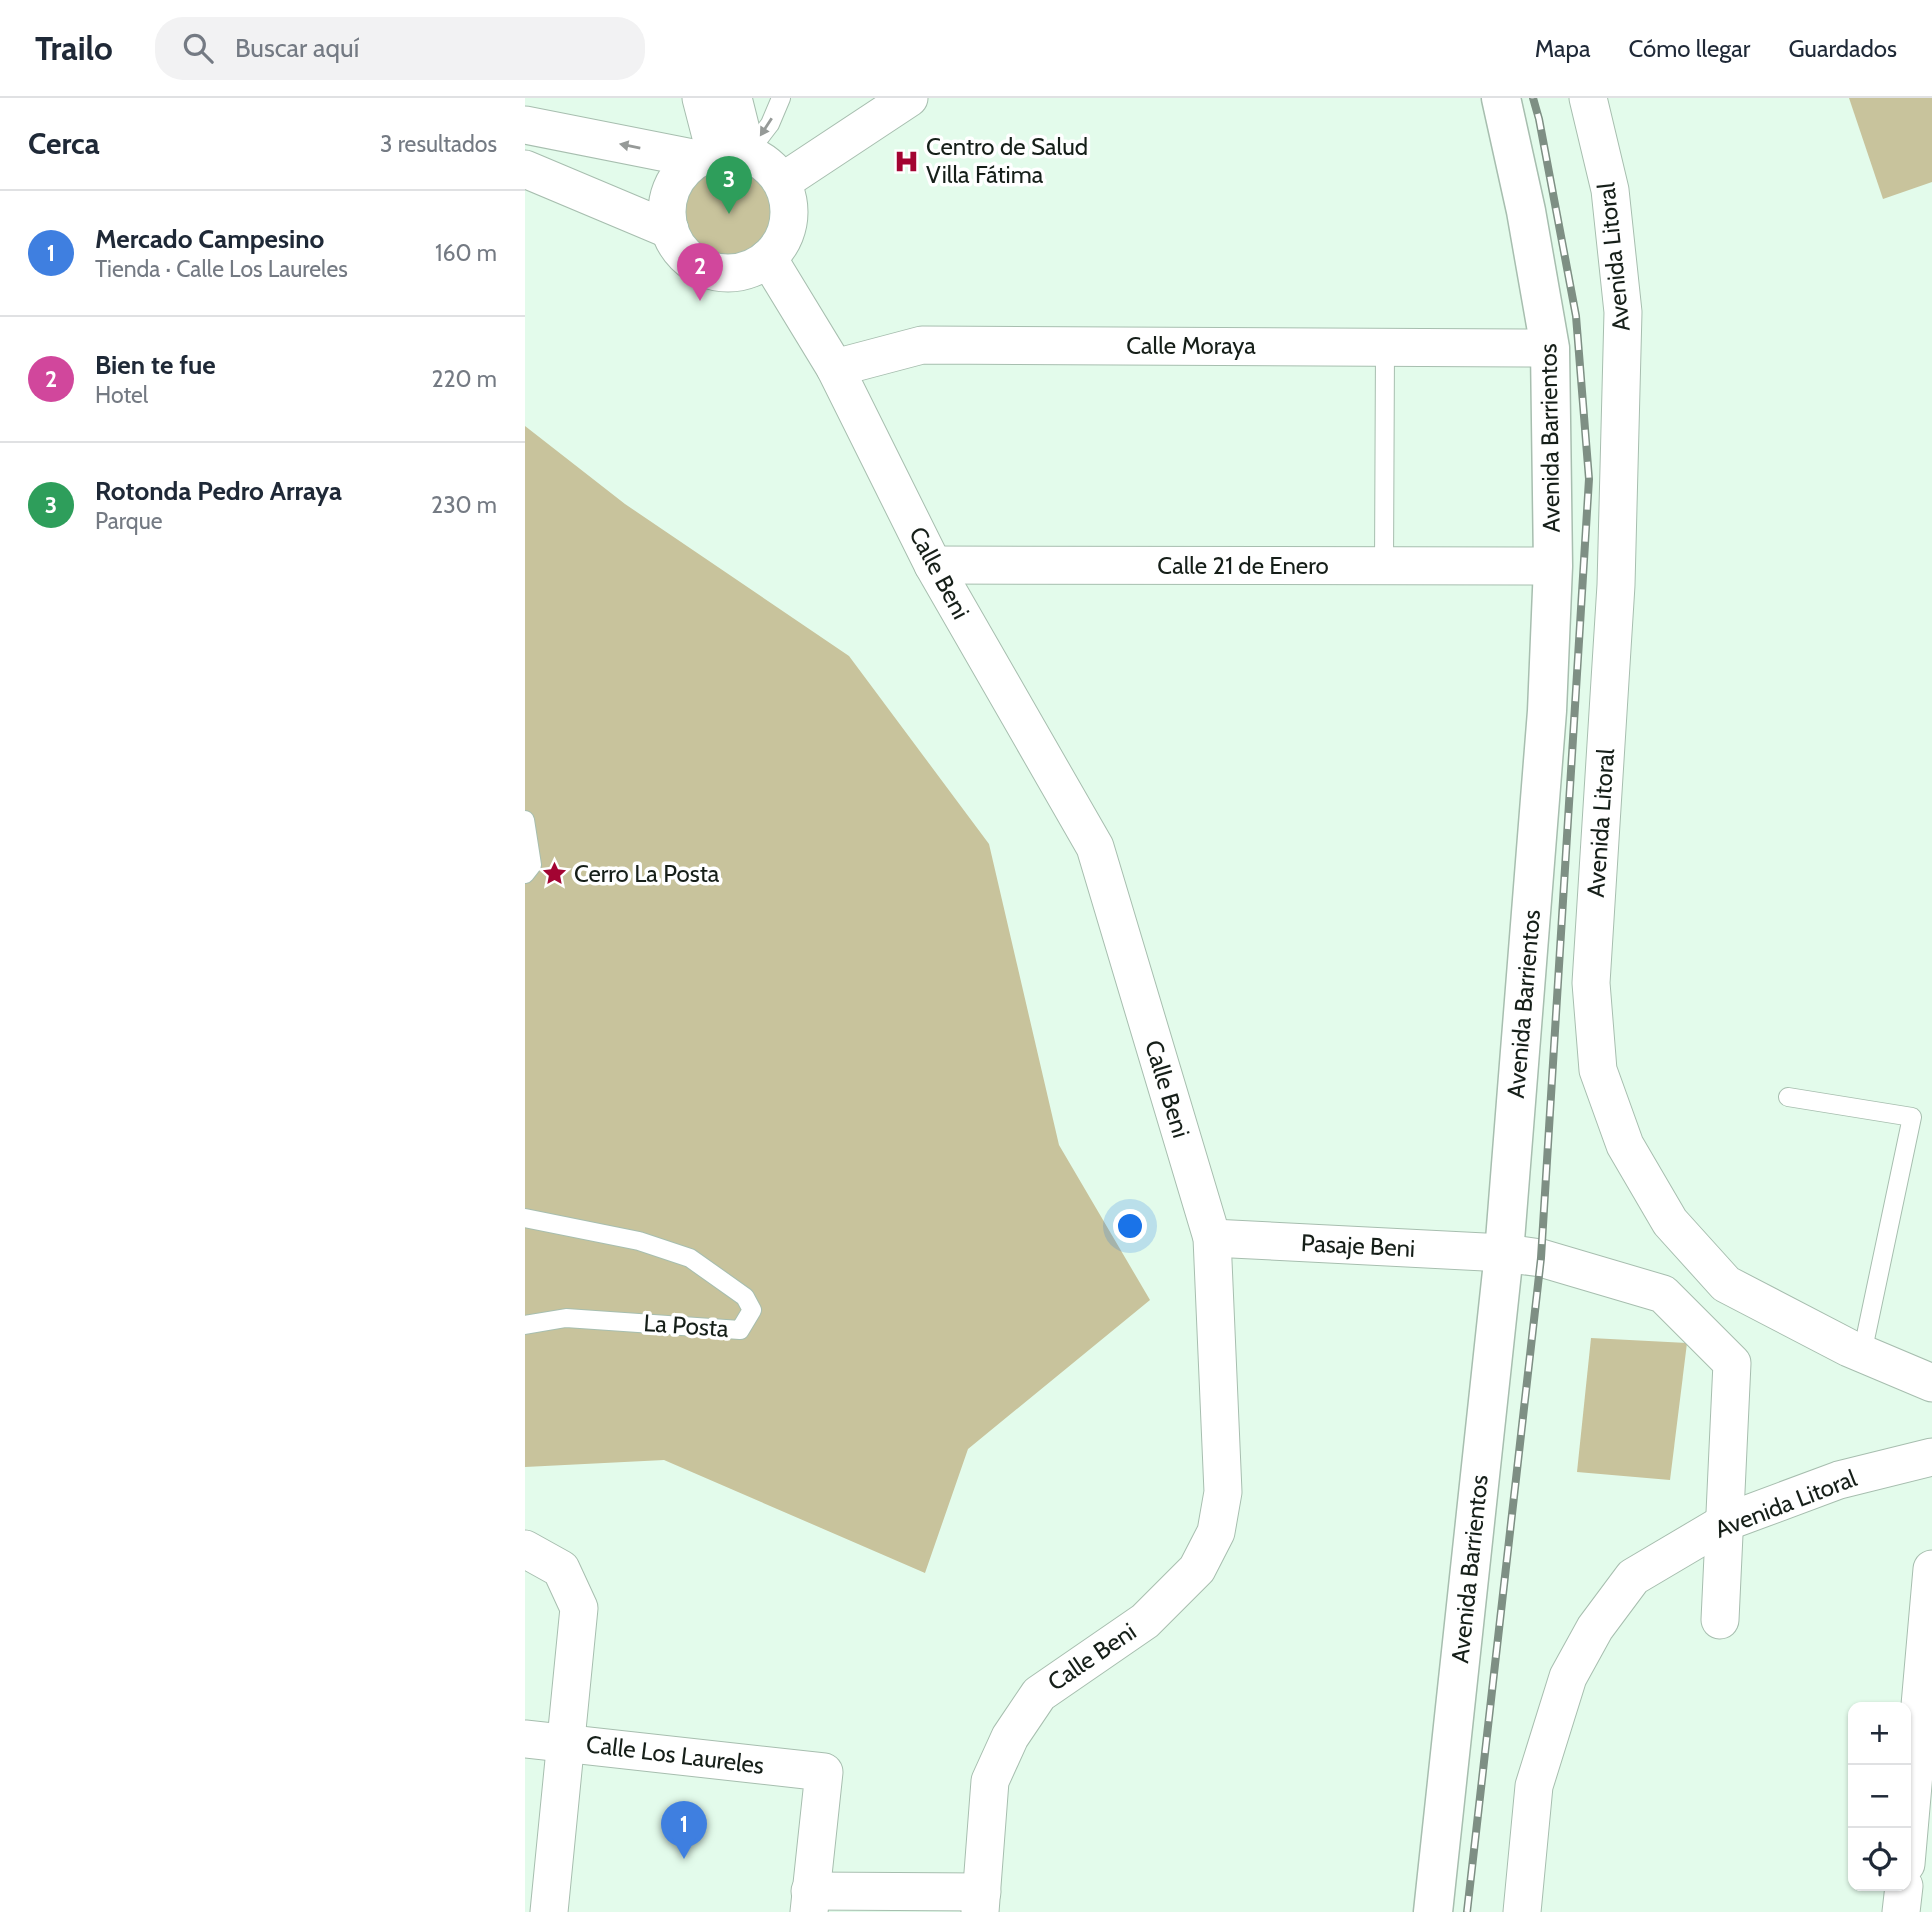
<!DOCTYPE html>
<html lang="es">
<head>
<meta charset="utf-8">
<style>
  :root { --surface:#fff; --page:#f2f2f3; --text:#1f2937; --muted:#747a83; --line:#e0e1e3; --accent:#0f766e }
  body { margin:0; font-family:Cabin,sans-serif; background:var(--page); color:var(--text) }
  .controls { position:absolute; right:21px; bottom:21px; display:grid; overflow:hidden; border-radius:14px; box-shadow:0 2px 5px #0004 }
  .controls button { width:63px; height:63px; display:grid; place-items:center; padding:0; border:0; border-bottom:2px solid var(--line); background:var(--surface); color:var(--text); font:35px sans-serif }
  .you { position:absolute; left:606px; top:1129px; width:24px; height:24px; margin:-18px; border:5px solid #fff; border-radius:50%; background:#1a73e8; box-shadow:0 0 0 10px #1a73e833 }
  .badge { display:grid; place-items:center; width:46px; height:46px; border-radius:50%; background:var(--accent); color:#fff; font-size:23px; font-weight:700 }
  .pin { position:absolute; translate:-50% -58px; filter:drop-shadow(0 2px 4px #0008) }
  .pin::after { content:''; position:absolute; top:37px; width:24px; height:21px; background:inherit; clip-path:polygon(0 0,100% 0,50% 100%) }
  .list { margin:0; padding:0; list-style:none }
  h2 { display:flex; justify-content:space-between; align-items:center; height:91px; margin:0; padding:0 28px; font-size:30px }
  h2 small { font-size:23px; font-weight:400; color:var(--muted) }
  .list li { display:grid; grid-template-columns:46px 1fr auto; gap:21px; align-items:center; box-sizing:border-box; height:126px; padding:0 28px; border-top:2px solid var(--line) }
  .list b { display:block; font-size:26px; white-space:nowrap }
  .list p { margin:0; font-size:23px; white-space:nowrap; color:var(--muted) }
  .list em { font-size:23px; font-style:normal; color:var(--muted) }
  .icon { flex:none; width:38px; height:38px; fill:none; stroke:currentColor; stroke-width:2; stroke-linecap:round; stroke-linejoin:round }
  .map { position:relative; flex:none; width:1407px; height:1814px; overflow:hidden }
  header { display:flex; align-items:center; gap:42px; box-sizing:border-box; height:98px; padding:0 35px; background:var(--surface); border-bottom:2px solid var(--line) }
  header strong { font-size:33px }
  nav { display:flex; gap:38px; margin-inline-start:auto; font-size:24px }
  .search { width:490px; height:63px; background:var(--page); display:flex; align-items:center; gap:18px; box-sizing:border-box; padding:0 24px; border-radius:28px; color:var(--muted); font-size:26px }
  main { display:flex }
  aside { flex:1; background:var(--surface) }
  .map>svg:first-child { display:block }
  .green { fill:#c8c39c }
  .lines { fill:none; stroke-linecap:round; stroke-linejoin:round }
  .lane-casing { stroke:#a7beaf; stroke-width:20 }
  .street-casing { stroke:#a7beaf; stroke-width:39 }
  .secondary-casing { stroke:#a7beaf; stroke-width:41 }
  .lane { stroke:#fff; stroke-width:18 }
  .street { stroke:#fff; stroke-width:37 }
  .secondary { stroke:#fff; stroke-width:38 }
  .rail-casing { stroke:#7e8f84; stroke-width:8 }
  .rail { stroke:#fff; stroke-width:5; stroke-dasharray:16; stroke-linecap:butt }
  .oneway { fill:#969a98 }
  .labels { text-anchor:middle; stroke-width:7; stroke-linejoin:round; paint-order:stroke }
  .poi-label { font-size:24px; fill:#161f19; stroke:#fff; text-anchor:start }
  .street-label { font-size:24px; fill:#161f19; stroke:#fff }
</style>
</head>
<body>
<header>
<strong>Trailo</strong>
<div class="search"><svg class="icon" aria-label="search" viewBox="0 0 24 24"><circle cx="10" cy="10" r="6"/><path d="M15 15l6 6"/></svg>Buscar aquí</div>
<nav><a>Mapa</a><a>Cómo llegar</a><a>Guardados</a></nav>
</header>
<main>
<aside>
<h2>Cerca<small>3 resultados</small></h2>
<ul class="list">
<li><span class="badge" style="background:#3f7fe0">1</span><div><b>Mercado Campesino</b><p>Tienda · Calle Los Laureles</p></div><em>160 m</em></li>
<li><span class="badge" style="background:#d1479c">2</span><div><b>Bien te fue</b><p>Hotel</p></div><em>220 m</em></li>
<li><span class="badge" style="background:#2e9e5b">3</span><div><b>Rotonda Pedro Arraya</b><p>Parque</p></div><em>230 m</em></li>
</ul>
</aside>
<div class="map">
<svg width="1407" height="1814" viewBox="0 0 1407 1814">
  <rect width="100%" height="100%" fill="#e3fbeb"/>
  <g class="green">
    <path d="M1324,0h83v84l-49,17z"/>
    <circle cx="204" cy="113" r="44"/>
    <path d="M0,328l100,78 224,152 140,188 70,301 91,155 -182,149 -43,124 -261,-113 -139,7z"/>
    <path d="M1066,1240l96,5 -17,137 -93,-8z"/>
  </g>
  <g class="lines">
    <defs>
      <g id="lane">
        <path d="M222,56l23,-30 11,-26"/>
        <path d="M859,468l1,-218"/>
        <path d="M0,722l7,45 -7,9"/>
        <path d="M1263,999l124,20 -50,237"/>
        <path d="M0,1120l114,23 51,17 55,39 7,13 -12,20 -174,-12 -41,7"/>
      </g>
      <g id="street">
        <path d="M176,0l14,54"/>
        <path d="M208,0l14,56"/>
        <path d="M1063,0l22,92 13,122 -7,273 -25,398 7,87 27,75 45,77 56,62 123,64 83,35"/>
        <path d="M0,27l172,34"/>
        <circle cx="203" cy="114" r="61"/>
        <path d="M0,71l145,61"/>
        <path d="M257,84l127,-84"/>
        <path d="M243,160l67,110 98,197 162,282 117,391 11,254 -7,40 -19,37 -52,52 -106,73 -29,43 -20,44 -10,131"/>
        <path d="M310,270l87,-23 628,3"/>
        <path d="M408,467l620,1"/>
        <path d="M687,1140l292,15 37,5 122,36 69,69 -12,257"/>
        <path d="M0,1451l36,20 18,39 -30,304"/>
        <path d="M0,1641l299,33 -15,140"/>
        <path d="M1381,1766l26,-295"/>
        <path d="M285,1793l172,1"/>
        <path d="M997,1814l12,-126 34,-109 27,-49 38,-51 93,-55 113,-42 93,-23"/>
        <path d="M1376,1814l3,-26"/>
      </g>
      <path id="secondary" d="M908,1814l71,-659 43,-542 6,-145 -3,-218 -24,-137 -25,-113"/>
    </defs>
    <use href="#lane" class="lane-casing"/>
    <use href="#street" class="street-casing"/>
    <use href="#secondary" class="secondary-casing"/>
    <use href="#lane" class="lane"/>
    <use href="#street" class="street"/>
    <use href="#secondary" class="secondary"/>
    <defs>
      <path id="rail" d="M942,1814l74,-654 48,-779 -13,-163 -37,-197 -6,-21"/>
    </defs>
    <use href="#rail" class="rail-casing"/>
    <use href="#rail" class="rail"/>
  </g>
  <defs><path id="oneway-solid" d="M-6-.8H1V-3.2L6.5 0L1 3.2V.8H-6Z" transform="scale(1.75)"/></defs>
  <g class="oneway">
    <use href="#oneway-solid" transform="translate(241 29) rotate(123)"/>
    <use href="#oneway-solid" transform="translate(105 48) rotate(-169)"/>
  </g>
  <defs>
    <symbol id="hospital-bare" viewBox="-9 -9 18 18"><path d="M-5-5h3v3.5h4V-5h3V5h-3V1.5h-4V5h-3Z" fill="#a30432" stroke="#fff" stroke-width="2.5" paint-order="stroke"/></symbol>
    <symbol id="sight-bare" viewBox="-9 -9 18 18"><path d="M0-6L1.8-2.2L6-1.7L2.9 1.2L3.7 5.4L0 3.3L-3.7 5.4L-2.9 1.2L-6-1.7L-1.8-2.2Z" fill="#a30432" stroke="#fff" stroke-width="2.5" paint-order="stroke"/></symbol>
  </defs>
  <g fill-rule="evenodd">
    <use href="#hospital-bare" x="364" y="46" width="35" height="35"/>
    <use href="#sight-bare" x="12" y="758" width="35" height="35"/>
  </g>
  <g class="labels">
    <g class="poi-label">
      <text x="401" y="57">Centro de Salud<tspan x="401" dy="28">Villa Fátima</tspan></text>
      <text x="49" y="784">Cerro La Posta</text>
    </g>
    <g class="street-label">
      <text transform="translate(1089 159) rotate(-96)" y="8">Avenida Litoral</text>
      <text x="666" y="256">Calle Moraya</text>
      <text transform="translate(1025 340) rotate(-91)" y="8">Avenida Barrientos</text>
      <text x="718" y="476">Calle 21 de Enero</text>
      <text transform="translate(414 475) rotate(62)" y="8">Calle Beni</text>
      <text transform="translate(1076 725) rotate(-86)" y="8">Avenida Litoral</text>
      <text transform="translate(999 906) rotate(-85)" y="8">Avenida Barrientos</text>
      <text transform="translate(642 991) rotate(73)" y="8">Calle Beni</text>
      <text transform="translate(833 1148) rotate(3)" y="8">Pasaje Beni</text>
      <text transform="translate(161 1228) rotate(4)" y="8">La Posta</text>
      <text transform="translate(1261 1406) rotate(-21)" y="8">Avenida Litoral</text>
      <text transform="translate(945 1471) rotate(-84)" y="8">Avenida Barrientos</text>
      <text transform="translate(567 1559) rotate(-34)" y="8">Calle Beni</text>
      <text transform="translate(150 1657) rotate(7)" y="8">Calle Los Laureles</text>
    </g>
  </g>
</svg>
<div class="controls">
<button>+</button>
<button>−</button>
<button><svg class="icon" aria-label="locate" viewBox="0 0 24 24"><circle cx="12" cy="12" r="6"/><path d="M12 2v4M12 18v4M2 12h4M18 12h4"/></svg></button>
</div>
<div class="you"></div>
<div class="pin badge" style="left:159px;top:1761px;background:#3f7fe0">1</div>
<div class="pin badge" style="left:175px;top:203px;background:#d1479c">2</div>
<div class="pin badge" style="left:204px;top:116px;background:#2e9e5b">3</div>
</div>
</main>
</body>
</html>
